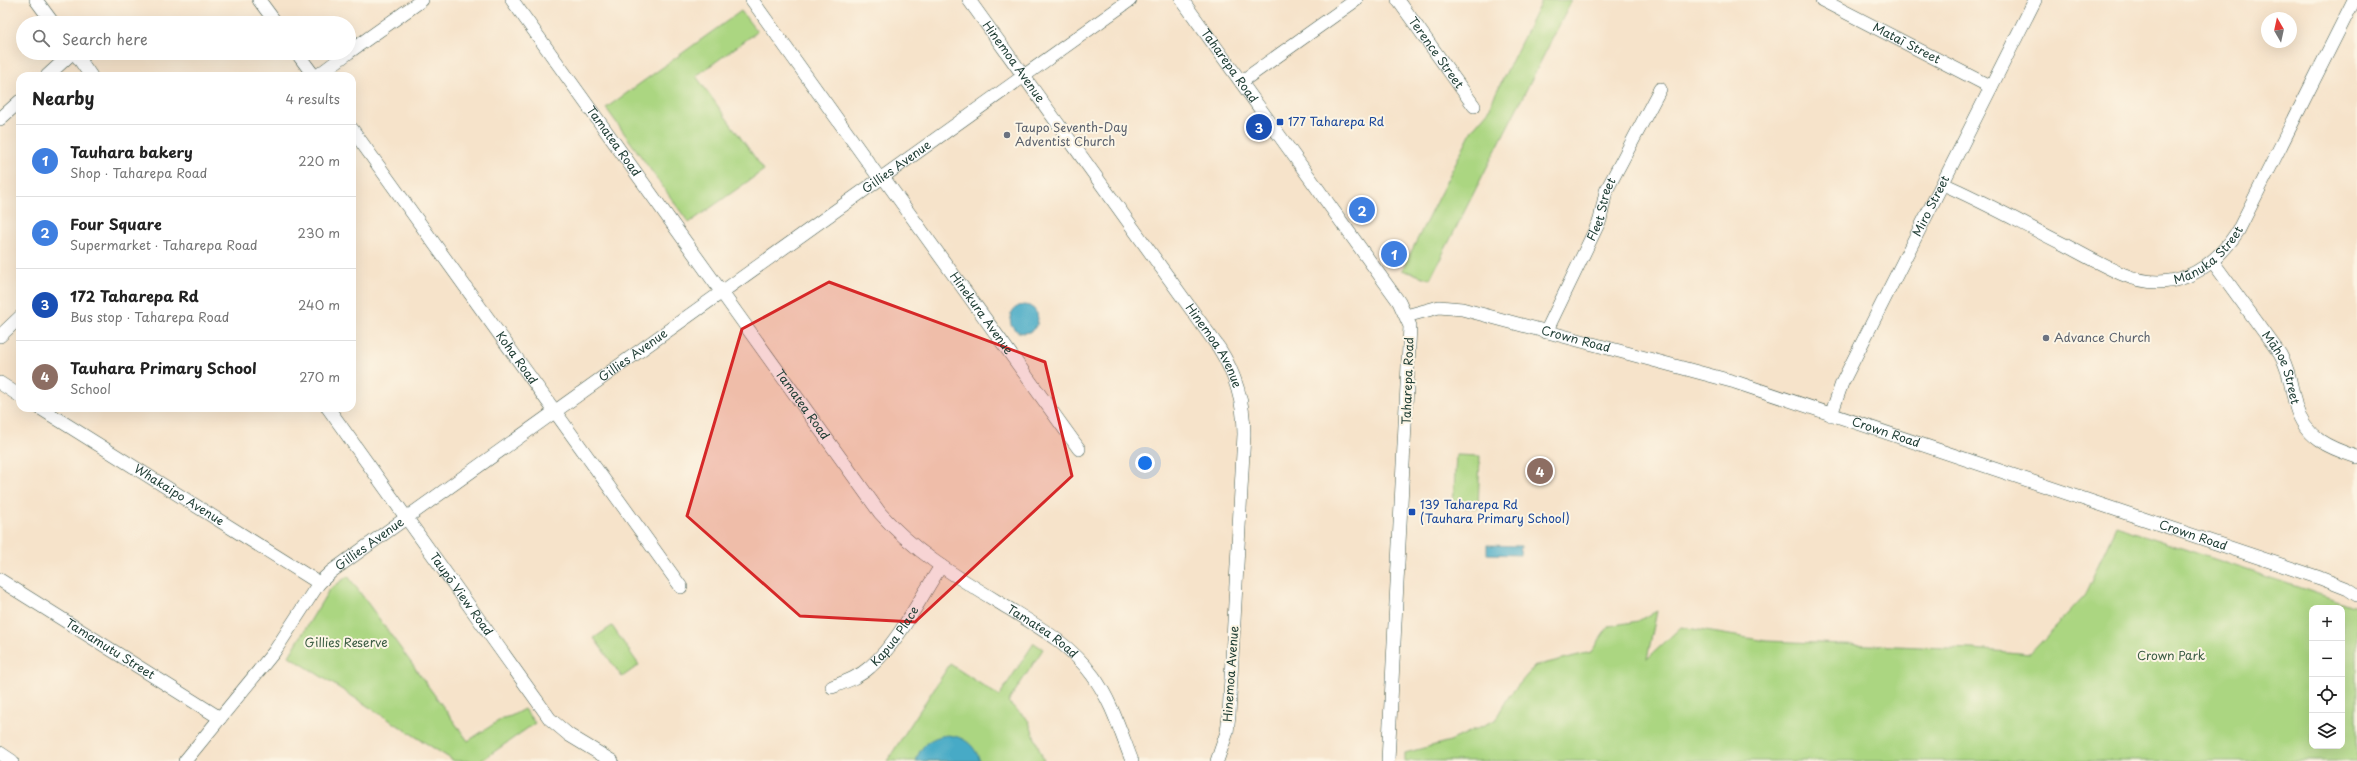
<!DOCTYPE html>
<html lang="en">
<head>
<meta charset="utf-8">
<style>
  :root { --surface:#fff; --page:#f2f2f2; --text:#222; --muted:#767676; --line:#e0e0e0; --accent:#1a73e8 }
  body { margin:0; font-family:"Playpen Sans",sans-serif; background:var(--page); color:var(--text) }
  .controls { position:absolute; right:12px; bottom:12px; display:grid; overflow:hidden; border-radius:8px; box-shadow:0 4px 16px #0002 }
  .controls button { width:36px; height:36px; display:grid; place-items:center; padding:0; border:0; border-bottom:1px solid var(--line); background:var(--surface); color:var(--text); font:20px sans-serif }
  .compass { position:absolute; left:2261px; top:12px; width:36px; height:36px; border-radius:50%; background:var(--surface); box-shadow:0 4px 16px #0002; rotate:351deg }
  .you { position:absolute; left:1145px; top:463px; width:14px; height:14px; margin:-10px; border:3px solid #fff; border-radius:50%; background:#1a73e8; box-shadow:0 0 0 6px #1a73e833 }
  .badge { display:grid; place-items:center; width:26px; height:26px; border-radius:50%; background:var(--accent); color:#fff; font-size:13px; font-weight:700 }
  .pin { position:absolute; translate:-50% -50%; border:2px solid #fff; box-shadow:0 1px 4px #0006 }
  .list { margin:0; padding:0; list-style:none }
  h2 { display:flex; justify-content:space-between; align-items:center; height:52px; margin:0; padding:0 16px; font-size:17px }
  h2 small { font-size:13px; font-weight:400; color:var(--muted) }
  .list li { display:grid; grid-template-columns:26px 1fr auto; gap:12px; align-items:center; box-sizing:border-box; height:72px; padding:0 16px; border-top:1px solid var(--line) }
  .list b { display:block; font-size:15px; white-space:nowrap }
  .list p { margin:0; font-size:13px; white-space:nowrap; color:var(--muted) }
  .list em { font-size:13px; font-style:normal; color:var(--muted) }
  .icon { flex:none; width:22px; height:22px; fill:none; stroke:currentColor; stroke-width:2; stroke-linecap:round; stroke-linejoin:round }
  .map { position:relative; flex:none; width:2357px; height:761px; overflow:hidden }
  .search { position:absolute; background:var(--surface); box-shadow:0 4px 16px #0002; left:16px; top:16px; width:340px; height:44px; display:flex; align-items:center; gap:10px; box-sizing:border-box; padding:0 14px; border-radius:22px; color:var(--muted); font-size:15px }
  .panel { position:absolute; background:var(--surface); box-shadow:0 4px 16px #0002; left:16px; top:72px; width:340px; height:340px; border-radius:12px }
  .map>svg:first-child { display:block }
  .green { fill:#abd681; stroke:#658a5a; fill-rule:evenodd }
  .water { fill:#46aac6; stroke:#32747d }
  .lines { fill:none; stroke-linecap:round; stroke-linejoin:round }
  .minor-casing { stroke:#3f564a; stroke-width:14 }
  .minor { stroke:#fff; stroke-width:13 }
  .marked { fill:#d62828; fill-opacity:0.2; stroke:#d62828; stroke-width:3; stroke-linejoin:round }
  .transit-dot { fill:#1a4fb4; stroke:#fcf5e5; stroke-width:1.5 }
  .worship-dot { fill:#6b7280; stroke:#fcf5e5; stroke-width:1.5 }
  .labels { text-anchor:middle; stroke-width:4; stroke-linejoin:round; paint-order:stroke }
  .street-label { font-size:12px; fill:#1f3d34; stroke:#fcf5e5 }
  .transit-label { font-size:12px; fill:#164399; stroke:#fcf5e5; text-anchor:start }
  .worship-label { font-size:12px; fill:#5b616d; stroke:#fcf5e5; text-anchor:start }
  .park-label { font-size:12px; fill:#3b5c43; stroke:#fcf5e5 }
</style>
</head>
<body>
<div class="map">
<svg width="2357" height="761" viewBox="0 0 2357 761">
  <rect width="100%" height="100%" fill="#fcf5e5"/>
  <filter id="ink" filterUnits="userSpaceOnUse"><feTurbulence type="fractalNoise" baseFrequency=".025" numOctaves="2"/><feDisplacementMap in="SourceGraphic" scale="8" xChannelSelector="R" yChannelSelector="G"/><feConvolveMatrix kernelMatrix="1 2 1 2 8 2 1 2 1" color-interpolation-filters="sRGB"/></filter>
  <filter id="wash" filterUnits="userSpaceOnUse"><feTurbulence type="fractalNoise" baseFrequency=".012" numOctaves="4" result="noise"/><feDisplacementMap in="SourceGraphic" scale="16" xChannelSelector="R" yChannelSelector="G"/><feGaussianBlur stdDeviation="0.9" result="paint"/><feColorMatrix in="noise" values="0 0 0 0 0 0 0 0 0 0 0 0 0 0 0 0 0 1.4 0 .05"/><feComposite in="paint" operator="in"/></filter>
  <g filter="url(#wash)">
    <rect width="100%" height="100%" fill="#f6e3ca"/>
    <g class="green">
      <path d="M1542,0h30l-142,279 -28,-9 70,-140 18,-21 1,-6z"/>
      <path d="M741,11l16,21 -61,44 68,94 -75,53 -83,-115z"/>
      <path d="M1456,455l24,1 -2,52 -25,-1z"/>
      <path d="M2116,526l241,81v154h-952v-8l45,-12 45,-21 14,-24 26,-30 56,-14 18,-26 29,-5 19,-10 -10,48 34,-32 85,14 206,8 58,5 54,-58zM2312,608h30v138h-30z"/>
      <path d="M348,576l120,165 35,-23 8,-2 13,-7 11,14 -54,38h-27l-165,-105 40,-66z"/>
      <path d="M612,626l27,39 -17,12 -28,-39z"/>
      <path d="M1034,643l9,6 -35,53 20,18 16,41h-157l63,-97 49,32z"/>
    </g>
    <g class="water">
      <circle cx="1024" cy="319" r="14"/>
      <path d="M1487,545l34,1 -1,9 -33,-1z"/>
      <path d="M947,735c17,1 28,10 33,26h-64c4,-16 15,-24 31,-26z"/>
    </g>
  </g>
  <g filter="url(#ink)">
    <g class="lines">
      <defs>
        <g id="minor">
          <path d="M36,0l17,23"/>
          <path d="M259,0l17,23"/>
          <path id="s1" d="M512,0l368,513c36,41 82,67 128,95 31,19 63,37 85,68 18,24 28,57 39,85"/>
          <path d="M752,0l128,179"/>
          <path id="s2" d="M969,0l250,348c17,27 25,54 25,86l-15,281 -2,17 -10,29"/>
          <path id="s3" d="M1182,0l217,302 11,24 -22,435"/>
          <path id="s4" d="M1398,0l76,106"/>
          <path id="s5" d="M1822,0l169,87"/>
          <path d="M349,52l73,-52"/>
          <path d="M75,53l16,23"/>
          <path d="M297,53l17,23"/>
          <path d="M47,76l25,-23"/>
          <path d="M317,76l31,-23"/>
          <path d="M1241,82l115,-82"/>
          <path d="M0,119l20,-18"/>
          <path id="s6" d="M352,129l329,458"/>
          <path id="s7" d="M883,177l196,272"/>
          <path id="s8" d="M1943,184c42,18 82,41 122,61 19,10 38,21 57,29 49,21 89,-2 116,-43l116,-231"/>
          <path id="s9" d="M2213,262l67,92c10,17 11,35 16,53 9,31 33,41 61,50"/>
          <path id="s10" d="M1406,316l33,-9 23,2 273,73 585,196 28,11 9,6"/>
          <path id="s11" d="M1546,332l54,-112 6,-29 54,-102"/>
          <path d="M0,336l20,-19"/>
          <path d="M0,383l20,13"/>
          <path id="s12" d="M40,408l279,175"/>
          <path id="s13" d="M328,408l222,311 19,16 43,26"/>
          <path id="s14" d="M1831,415l11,-32 193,-383"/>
          <path id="s15" d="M0,580l220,138"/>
          <path id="s16" d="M832,687c13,-5 27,-10 38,-20 29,-25 50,-69 71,-101"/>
          <path d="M0,753l12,8"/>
          <path id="s17" d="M185,761l89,-109 45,-69 13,-12 798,-571"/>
        </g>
      </defs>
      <use href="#minor" class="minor-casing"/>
      <use href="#minor" class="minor"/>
    </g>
  </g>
  <path class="marked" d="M829,282l216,80 27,114 -157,146 -115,-6 -113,-100 55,-187z"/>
  <g class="transit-dot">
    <rect x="1276" y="118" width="8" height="8" rx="2"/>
    <rect x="1408" y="508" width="8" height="8" rx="2"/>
  </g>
  <g class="worship-dot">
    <circle cx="1007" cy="135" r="4"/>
    <circle cx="2046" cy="338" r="4"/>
  </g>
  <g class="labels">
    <g class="street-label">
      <text dy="4" stroke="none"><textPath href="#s5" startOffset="95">Mataī Street</textPath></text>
      <text dy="4" stroke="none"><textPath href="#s4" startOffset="65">Terence Street</textPath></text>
      <text dy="4" stroke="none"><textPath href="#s2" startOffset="76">Hinemoa Avenue</textPath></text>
      <text dy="4" stroke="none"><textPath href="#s3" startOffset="81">Taharepa Road</textPath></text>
      <text dy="4" stroke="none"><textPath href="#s1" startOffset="174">Tamatea Road</textPath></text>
      <text dy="4" stroke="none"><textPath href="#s17" startOffset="935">Gillies Avenue</textPath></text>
      <text dy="4" stroke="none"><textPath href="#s14" startOffset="232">Miro Street</textPath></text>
      <text dy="4" stroke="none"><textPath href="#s11" startOffset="135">Fleet Street</textPath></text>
      <text dy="4" stroke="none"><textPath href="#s8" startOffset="297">Mānuka Street</textPath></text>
      <text dy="4" stroke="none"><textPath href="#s7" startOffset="168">Hinekura Avenue</textPath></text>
      <text dy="4" stroke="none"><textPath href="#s10" startOffset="175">Crown Road</textPath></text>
      <text dy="4" stroke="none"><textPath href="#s2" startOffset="424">Hinemoa Avenue</textPath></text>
      <text dy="4" stroke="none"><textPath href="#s17" startOffset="611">Gillies Avenue</textPath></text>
      <text dy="4" stroke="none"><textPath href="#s6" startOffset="282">Koha Road</textPath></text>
      <text dy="4" stroke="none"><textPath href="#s9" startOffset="127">Māhoe Street</textPath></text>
      <text transform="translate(1408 381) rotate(-88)" y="4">Taharepa Road</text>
      <text dy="4" stroke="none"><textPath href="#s1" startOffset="498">Tamatea Road</textPath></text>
      <text dy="4" stroke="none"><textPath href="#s10" startOffset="499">Crown Road</textPath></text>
      <text dy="4" stroke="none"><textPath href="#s12" startOffset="164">Whakaipo Avenue</textPath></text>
      <text dy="4" stroke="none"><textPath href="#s10" startOffset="823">Crown Road</textPath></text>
      <text dy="4" stroke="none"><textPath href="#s17" startOffset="287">Gillies Avenue</textPath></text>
      <text dy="4" stroke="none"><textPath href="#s13" startOffset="229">Taupō View Road</textPath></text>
      <text dy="4" stroke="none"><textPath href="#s1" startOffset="833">Tamatea Road</textPath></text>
      <text dy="4" stroke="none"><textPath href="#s16" startOffset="83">Kapua Place</textPath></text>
      <text dy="4" stroke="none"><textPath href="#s15" startOffset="130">Tamamutu Street</textPath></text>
      <text transform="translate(1231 674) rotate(-86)" y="4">Hinemoa Avenue</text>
    </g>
    <g class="transit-label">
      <text x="1288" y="126">177 Taharepa Rd</text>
      <text x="1420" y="509">139 Taharepa Rd<tspan x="1420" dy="14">(Tauhara Primary School)</tspan></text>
    </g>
    <g class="worship-label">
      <text x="1015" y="132">Taupo Seventh-Day<tspan x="1015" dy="14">Adventist Church</tspan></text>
      <text x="2054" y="342">Advance Church</text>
    </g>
    <g class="park-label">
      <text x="346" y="647">Gillies Reserve</text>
      <text x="2171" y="660">Crown Park</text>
    </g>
  </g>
</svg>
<div class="controls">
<button>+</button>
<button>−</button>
<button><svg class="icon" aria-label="locate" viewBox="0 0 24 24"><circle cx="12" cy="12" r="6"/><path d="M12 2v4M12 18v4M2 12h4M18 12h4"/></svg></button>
<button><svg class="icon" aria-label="layers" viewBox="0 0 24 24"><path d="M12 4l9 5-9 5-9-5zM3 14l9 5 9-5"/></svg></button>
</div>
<svg class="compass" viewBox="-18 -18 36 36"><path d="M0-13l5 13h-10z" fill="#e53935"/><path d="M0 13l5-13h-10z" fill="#767676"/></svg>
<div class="you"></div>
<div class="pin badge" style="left:1394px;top:254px;background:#3f7fe0">1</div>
<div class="pin badge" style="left:1362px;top:210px;background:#3f7fe0">2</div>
<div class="pin badge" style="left:1259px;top:127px;background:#1a4fb4">3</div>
<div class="pin badge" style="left:1540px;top:471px;background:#8d6e63">4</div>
<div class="search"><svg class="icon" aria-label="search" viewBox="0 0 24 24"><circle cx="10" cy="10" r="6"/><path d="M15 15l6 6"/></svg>Search here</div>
<section class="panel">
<h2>Nearby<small>4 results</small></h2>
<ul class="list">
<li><span class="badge" style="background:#3f7fe0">1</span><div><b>Tauhara bakery</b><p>Shop · Taharepa Road</p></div><em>220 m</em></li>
<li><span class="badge" style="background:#3f7fe0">2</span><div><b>Four Square</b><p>Supermarket · Taharepa Road</p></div><em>230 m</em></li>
<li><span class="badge" style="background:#1a4fb4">3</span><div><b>172 Taharepa Rd</b><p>Bus stop · Taharepa Road</p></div><em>240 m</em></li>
<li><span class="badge" style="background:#8d6e63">4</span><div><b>Tauhara Primary School</b><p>School</p></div><em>270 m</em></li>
</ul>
</section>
</div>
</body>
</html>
